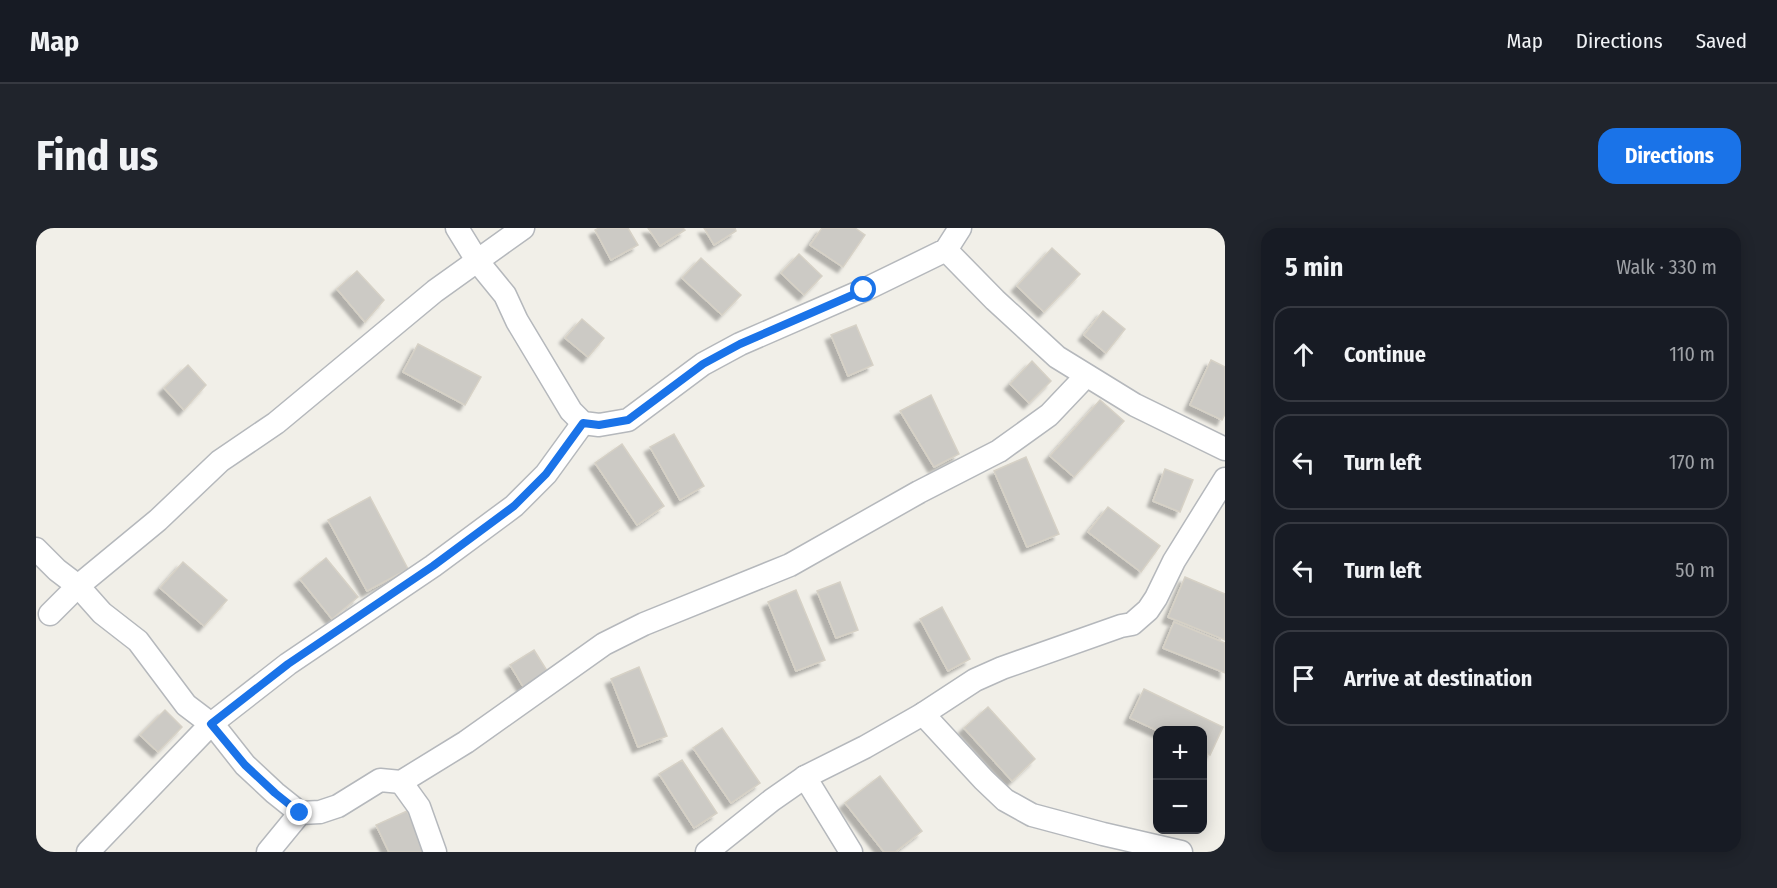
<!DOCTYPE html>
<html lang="en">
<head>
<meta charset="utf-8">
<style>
  :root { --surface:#171b24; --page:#20242c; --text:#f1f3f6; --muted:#9ea1a6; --line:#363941; --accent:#1a73e8 }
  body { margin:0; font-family:"Fira Sans Condensed",sans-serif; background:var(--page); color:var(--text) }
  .controls { position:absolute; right:18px; bottom:18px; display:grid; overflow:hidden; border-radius:12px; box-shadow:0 3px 15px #0003 }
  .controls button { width:54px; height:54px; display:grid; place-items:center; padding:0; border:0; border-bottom:2px solid var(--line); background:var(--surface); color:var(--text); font:30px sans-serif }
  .stop { position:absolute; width:18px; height:18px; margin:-14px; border:4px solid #1a73e8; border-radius:50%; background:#fff }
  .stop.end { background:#1a73e8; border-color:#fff; box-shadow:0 2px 6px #0008 }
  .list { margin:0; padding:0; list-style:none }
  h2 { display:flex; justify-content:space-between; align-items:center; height:78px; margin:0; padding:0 24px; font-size:26px }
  h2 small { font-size:20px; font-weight:400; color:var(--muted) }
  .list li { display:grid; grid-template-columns:39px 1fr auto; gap:18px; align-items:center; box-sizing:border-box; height:96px; margin:0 12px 12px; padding:0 12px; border:2px solid var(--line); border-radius:18px }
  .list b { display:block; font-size:22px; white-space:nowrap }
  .list em { font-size:20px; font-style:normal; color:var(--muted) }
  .icon { flex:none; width:33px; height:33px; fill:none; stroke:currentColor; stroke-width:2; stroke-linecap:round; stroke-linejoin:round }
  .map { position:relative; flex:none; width:1189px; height:624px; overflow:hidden; border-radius:18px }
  header { display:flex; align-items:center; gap:36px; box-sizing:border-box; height:84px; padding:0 30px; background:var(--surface); border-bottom:2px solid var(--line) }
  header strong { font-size:28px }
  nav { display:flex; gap:33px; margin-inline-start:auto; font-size:21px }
  .intro { display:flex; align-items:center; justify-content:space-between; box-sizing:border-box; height:144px; padding:0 36px }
  h1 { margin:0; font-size:42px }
  .button { padding:15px 27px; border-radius:18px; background:var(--accent); color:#fff; font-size:21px; font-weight:700 }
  main { display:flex; gap:36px; padding:0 36px }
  aside { flex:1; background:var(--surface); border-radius:18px; box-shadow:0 3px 15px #0003 }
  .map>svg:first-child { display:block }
  .building { fill:#cccac5; stroke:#d6d1c6; stroke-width:1.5; filter:url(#shadow) }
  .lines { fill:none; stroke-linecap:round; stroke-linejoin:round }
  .minor-casing { stroke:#b5b8bc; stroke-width:25 }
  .minor { stroke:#fff; stroke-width:22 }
  .route { stroke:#1a73e8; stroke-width:8 }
</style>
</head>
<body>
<header>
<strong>Map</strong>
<nav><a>Map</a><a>Directions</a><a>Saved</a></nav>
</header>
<div class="intro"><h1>Find us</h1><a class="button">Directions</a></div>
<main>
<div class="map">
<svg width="1189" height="624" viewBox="0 0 1189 624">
  <defs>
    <filter id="shadow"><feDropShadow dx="-5.5" dy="5.5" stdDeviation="1.5" flood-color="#0004"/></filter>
  </defs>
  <rect width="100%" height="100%" fill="#f1efe8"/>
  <g class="building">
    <path d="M563,0h29l10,17 -27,15 -16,-30z"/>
    <path d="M612,0h35l2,2 -25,16z"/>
    <path d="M668,0h31l1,3 -22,14z"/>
    <path d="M786,0h33l10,7 -22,32 -33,-22z"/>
    <path d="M1016,20l28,26 -36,38 -27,-26z"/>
    <path d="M763,26l23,22 -18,19 -23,-22z"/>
    <path d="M665,30l40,37 -19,20 -40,-37z"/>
    <path d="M321,43l27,29 -19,22 -28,-33z"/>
    <path d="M1067,83l22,18 -19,24 -22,-18z"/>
    <path d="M546,91l22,19 -16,19 -23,-19z"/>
    <path d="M820,97l17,40 -25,11 -17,-41z"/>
    <path d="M382,116l63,33 -16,28 -62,-33z"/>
    <path d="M1175,132l14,7v47l-3,6 -32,-15z"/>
    <path d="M996,133l19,20 -22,22 -19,-19z"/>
    <path d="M152,137l18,20 -22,25 -20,-22z"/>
    <path d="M895,167l28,59 -25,13 -34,-56z"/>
    <path d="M1064,172l24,21 -50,56 -24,-21z"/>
    <path d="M638,206l30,52 -24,14 -30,-53z"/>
    <path d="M586,216l42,62 -27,19 -42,-62z"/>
    <path d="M990,229l33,77 -32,13 -33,-76z"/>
    <path d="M1129,241l28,11 -13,32 -27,-11z"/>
    <path d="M334,269l38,72 -41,22 -39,-71z"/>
    <path d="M1072,279l52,39 -19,26 -53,-40z"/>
    <path d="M290,330l32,39 -26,22 -32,-40z"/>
    <path d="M147,334l44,38 -23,26 -44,-38z"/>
    <path d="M1149,349l40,17v46l-57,-23z"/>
    <path d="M804,354l18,48 -22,8 -19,-47z"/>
    <path d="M760,362l29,70 -29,11 -28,-69z"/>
    <path d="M906,379l28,52 -22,12 -28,-52z"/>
    <path d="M1138,394l51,21v30l-62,-25z"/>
    <path d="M498,422l17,27 -24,16 -17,-28z"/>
    <path d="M603,439l28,69 -29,11 -27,-68z"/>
    <path d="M1108,461l79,38 -13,28 -8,-3v-22l-44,1 -28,-13z"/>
    <path d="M952,479l47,52 -23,22 -48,-53z"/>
    <path d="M129,482l17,17 -24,25 -18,-17z"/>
    <path d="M686,500l38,55 -29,20 -38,-55z"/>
    <path d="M646,532l35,53 -23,15 -35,-54z"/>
    <path d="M844,548l42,55 -27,21h-11l-39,-49z"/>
    <path d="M371,583l19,41h-37l-13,-27z"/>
  </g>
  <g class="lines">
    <defs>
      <g id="minor">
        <path d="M421,0l21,34 27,33 12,26 54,90 12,12 16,2 29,-5 75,-56 37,-20 124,-54 82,-40 14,-22"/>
        <path d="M910,22l49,50 62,57 78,48 90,44"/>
        <path d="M0,321l21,21 21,16 24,27 36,28 48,64 29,22 30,38 30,28 25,20 20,-1 18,-6 42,-26 21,2 65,-40 138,-98 40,-20 146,-59 129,-73 80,-41 50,-36 37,-39"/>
        <path d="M14,386l28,-28 80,-66 62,-59 56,-38 159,-132 88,-63"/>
        <path d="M887,486l61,66 21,20 27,15 71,19 78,18"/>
        <path d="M769,549l46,75"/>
        <path d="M365,554l18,25 16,45"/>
        <path d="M52,624l123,-128 77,-60 145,-98 81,-60 32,-32 37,-51"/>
        <path d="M232,624l32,-39"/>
        <path d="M671,624l65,-52 33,-23 60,-30 58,-33 52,-34 27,-12 119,-42 11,-2 16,-14 8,-12 18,-37 51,-82"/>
      </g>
    </defs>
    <use href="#minor" class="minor-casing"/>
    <use href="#minor" class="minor"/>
  </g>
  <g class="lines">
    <path class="route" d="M264,585l-25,-20 -30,-28 -34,-41 77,-60 145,-98 81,-60 32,-32 37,-51 16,2 29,-5 75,-56 37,-20 124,-54"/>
  </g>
</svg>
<div class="controls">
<button>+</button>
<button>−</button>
</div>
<div class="stop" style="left:828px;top:62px"></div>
<div class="stop end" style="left:264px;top:585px"></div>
</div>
<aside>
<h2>5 min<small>Walk · 330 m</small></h2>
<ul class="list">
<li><svg class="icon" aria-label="ahead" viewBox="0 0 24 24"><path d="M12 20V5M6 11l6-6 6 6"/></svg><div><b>Continue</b></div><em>110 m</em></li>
<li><svg class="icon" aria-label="left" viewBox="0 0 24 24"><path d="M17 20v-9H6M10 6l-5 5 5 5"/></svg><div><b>Turn left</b></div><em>170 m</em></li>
<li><svg class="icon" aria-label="left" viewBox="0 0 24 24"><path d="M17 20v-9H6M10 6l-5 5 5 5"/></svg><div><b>Turn left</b></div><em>50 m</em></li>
<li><svg class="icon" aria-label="arrive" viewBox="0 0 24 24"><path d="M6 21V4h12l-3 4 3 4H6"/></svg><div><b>Arrive at destination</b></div></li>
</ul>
</aside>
</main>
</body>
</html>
